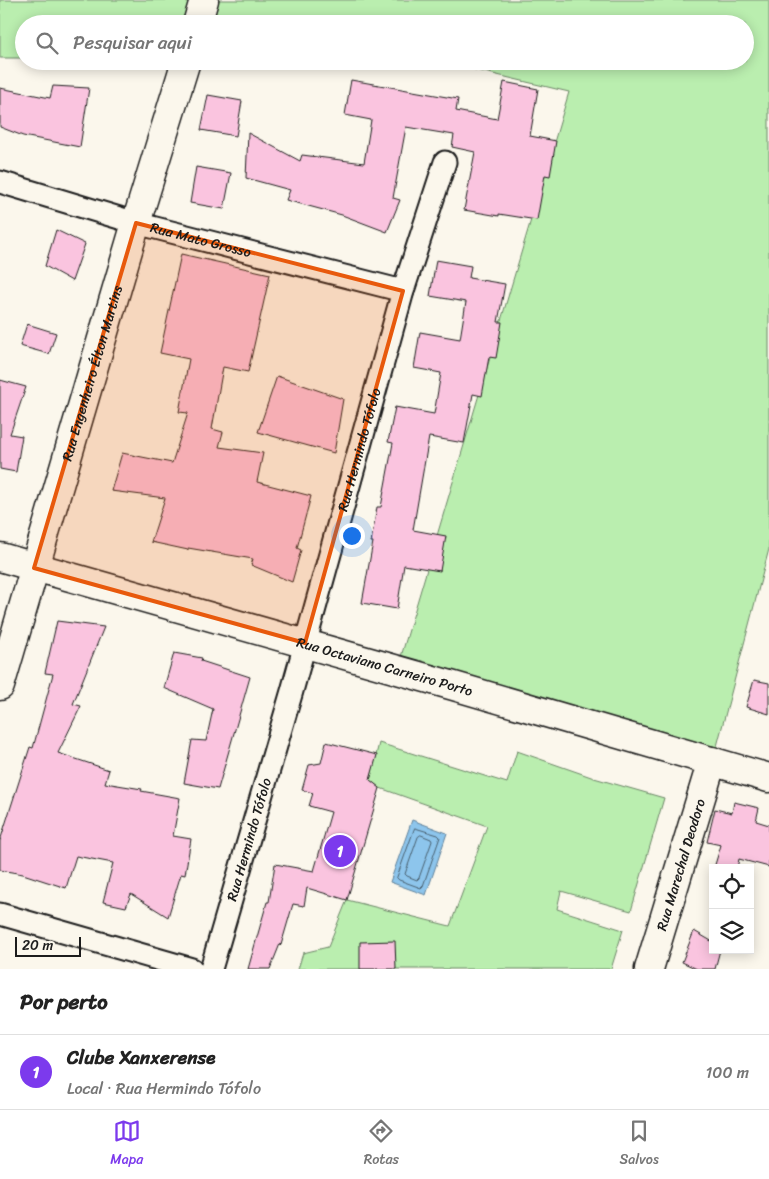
<!DOCTYPE html>
<html lang="pt">
<head>
<meta charset="utf-8">
<style>
  :root { --surface:#fff; --page:#f2f2f2; --text:#222; --muted:#767676; --line:#e0e0e0; --accent:#7c3aed }
  body { margin:0; font-family:Sriracha,sans-serif; background:var(--page); color:var(--text) }
  .controls { position:absolute; right:15px; bottom:15px; display:grid; overflow:hidden; border-radius:0px; box-shadow:0 2px 12px #0003 }
  .controls button { width:45px; height:45px; display:grid; place-items:center; padding:0; border:0; border-bottom:1px solid var(--line); background:var(--surface); color:var(--text); font:25px sans-serif }
  .scale { position:absolute; left:15px; bottom:12px; width:66px; box-sizing:border-box; padding-left:5px; border:2px solid #1c1c1c; border-top:0; font-size:14px; line-height:18px; white-space:nowrap; color:#1c1c1c; -webkit-text-stroke:4px #fbf7ec; paint-order:stroke }
  .you { position:absolute; left:351px; top:535px; width:18px; height:18px; margin:-12px; border:4px solid #fff; border-radius:50%; background:#1a73e8; box-shadow:0 0 0 8px #1a73e833 }
  .badge { display:grid; place-items:center; width:32px; height:32px; border-radius:50%; background:var(--accent); color:#fff; font-size:16px; font-weight:700 }
  .pin { position:absolute; translate:-50% -50%; border:2px solid #fff; box-shadow:0 1px 5px #0006 }
  .list { margin:0; padding:0; list-style:none }
  h2 { display:flex; justify-content:space-between; align-items:center; height:65px; margin:0; padding:0 20px; font-size:21px }
  h2 small { font-size:16px; font-weight:400; color:var(--muted) }
  .list li { display:grid; grid-template-columns:32px 1fr auto; gap:15px; align-items:center; box-sizing:border-box; height:75px; padding:0 20px; border-top:1px solid var(--line) }
  .list b { display:block; font-size:19px; white-space:nowrap }
  .list p { margin:0; font-size:16px; white-space:nowrap; color:var(--muted) }
  .list em { font-size:16px; font-style:normal; color:var(--muted) }
  .icon { flex:none; width:28px; height:28px; fill:none; stroke:currentColor; stroke-width:2; stroke-linecap:round; stroke-linejoin:round }
  .map { position:relative; flex:none; width:769px; height:969px; overflow:hidden }
  .search { position:absolute; background:var(--surface); box-shadow:0 2px 12px #0003; left:15px; right:15px; top:15px; height:55px; display:flex; align-items:center; gap:12px; box-sizing:border-box; padding:0 18px; border-radius:28px; color:var(--muted); font-size:19px }
  .sheet { height:140px; background:var(--surface) }
  nav { display:flex; justify-content:space-around; align-items:center; box-sizing:border-box; height:70px; border-top:1px solid var(--line); background:var(--surface); font-size:14px; color:var(--muted) }
  nav a { display:grid; justify-items:center; gap:2px }
  nav .on { color:var(--accent) }
  .map>svg:first-child { display:block }
  .green { fill:#baeeaf; stroke:#6b8566 }
  .water { fill:#8dc5ec; stroke:#608199 }
  .lines { fill:none; stroke-linecap:round; stroke-linejoin:round }
  .shore { stroke:#49606f; stroke-width:1 }
  .building { fill:#fac4df; stroke:#1c1c1c }
  .street-casing { stroke:#1c1c1c; stroke-width:25 }
  .secondary-casing { stroke:#1c1c1c; stroke-width:31 }
  .street { stroke:#fbf7ec; stroke-width:21 }
  .secondary { stroke:#fbf7ec; stroke-width:28 }
  .marked { fill:#e8590c; fill-opacity:0.2; stroke:#e8590c; stroke-width:4; stroke-linejoin:round }
  .labels { text-anchor:middle; stroke-width:4.5; stroke-linejoin:round; paint-order:stroke }
  .street-label { font-size:14px; fill:#1c1c1c; stroke:#fbf7ec }
</style>
</head>
<body>
<div class="map">
<svg width="769" height="969" viewBox="0 0 769 969">
  <rect width="100%" height="100%" fill="#fbf7ec"/>
  <filter id="ink" filterUnits="userSpaceOnUse"><feTurbulence type="fractalNoise" baseFrequency=".02" numOctaves="2"/><feDisplacementMap in="SourceGraphic" scale="10" xChannelSelector="R" yChannelSelector="G"/><feConvolveMatrix kernelMatrix="1 2 1 2 8 2 1 2 1" color-interpolation-filters="sRGB"/></filter>
  <g filter="url(#ink)">
    <g class="green">
      <path d="M0,0h769v549l-53,201 -316,-90 169,-568 -110,-26 -203,-5h489v-37h-721v34h-24z"/>
      <path d="M379,743l128,40 10,-32 77,27 70,20 -33,113 -70,-20 -4,18 66,21 -12,39h-313l5,-16 25,-6 19,-47 103,26 37,-100 -107,-38 -10,-8z"/>
    </g>
    <path class="water" d="M412,820l35,13 -21,62 -36,-13z"/>
    <g class="lines">
      <g class="shore">
        <path d="M415,828l23,7 2,2 -17,49 -2,2 -22,-8 -2,-2z"/>
        <path d="M421,835l10,4 1,2 -13,37 -2,2 -10,-4 -2,-2 13,-37z"/>
      </g>
    </g>
    <g class="building">
      <path d="M351,80l107,19 -2,12 41,8 7,-37 34,7 -8,47 26,5 -6,35 -5,-1 -8,45 -38,-6v2l-35,-6 11,-58 -23,-5 2,-12 -48,-8 -13,71 7,2 -13,32 -45,-17 -56,-15 4,-10 -44,-12 2,-45 52,28 2,-6 62,8 7,-43 -26,-5z"/>
      <path d="M53,86l36,2 -9,59 -57,-11 -23,-9v-39l50,10z"/>
      <path d="M208,95l34,6 -6,35 -35,-6z"/>
      <path d="M196,167l35,6 -7,36 -34,-6z"/>
      <path d="M56,230l29,14 -13,37 -27,-15z"/>
      <path d="M181,254l89,20 -22,98 -25,-5 -11,62 11,3 -4,15 44,6 -6,29 54,14 -14,52 4,2 -9,32 -41,-17 2,-6 -65,-11v2l-37,-8 14,-44 -54,-7 11,-38 50,10 16,-50 -9,-1 10,-53 -29,-6z"/>
      <path d="M436,260l35,6 -2,12 36,6 -7,38h4l-6,36 -7,-1 -7,39 -9,-2 -9,49 -35,-6 -16,93 33,6 -6,35 -36,-6 -7,44 -35,-6 11,-61h-2l6,-35h4l12,-64 -5,-1 7,-35 39,7 7,-41 -27,-5 6,-36 40,7 6,-37 -36,-6z"/>
      <path d="M27,324l29,9 -7,21 -29,-8z"/>
      <path d="M277,376l66,23 -9,54 -76,-21z"/>
      <path d="M0,380l26,7 -16,47 12,2 -6,36 -16,-3z"/>
      <path d="M57,621l47,6 -31,77 8,2 -23,47 51,17 -4,13 37,6 -1,2 39,7 -7,38 18,3 -6,36 -4,-1 -13,43 -37,-23 -5,13 -23,-5 10,-39 -37,-7 -10,32 -43,-14 -23,-4v-29l30,-94 3,1 20,-74 -8,-1z"/>
      <path d="M174,653l28,5 -1,3 49,16 -32,112 -34,-6 8,-43 14,1 7,-32 -49,-21z"/>
      <path d="M754,680l15,3v31l-23,-7z"/>
      <path d="M326,742l51,13 -7,25 10,8 -33,112 -40,-12 -3,18 -11,-2 -12,41 -1,-1 -10,25h-22l19,-67h2l6,-38 39,7 17,-59 -22,-6 4,-13 -11,-3 7,-25 12,-2z"/>
      <path d="M734,802l25,6 -3,13 13,4v42l-30,-8 -2,9h-23l7,-23 -14,-3 8,-33 17,4z"/>
      <path d="M694,931l19,11v8h7l-5,19h-18l-15,-7z"/>
      <path d="M395,941l1,28h-36v-27z"/>
    </g>
    <g class="lines">
      <defs>
        <g id="street">
          <path id="s1" d="M0,182l136,41 267,68"/>
          <path d="M0,914l192,55"/>
          <path id="s2" d="M211,969l81,-278 111,-400 42,-129"/>
        </g>
        <g id="secondary">
          <path d="M197,24l7,-24"/>
          <path id="s3" d="M0,557l454,129 315,92"/>
          <path id="s4" d="M0,686l136,-463 50,-162"/>
          <path id="s5" d="M649,969l63,-208"/>
        </g>
      </defs>
      <use href="#street" class="street-casing"/>
      <use href="#secondary" class="secondary-casing"/>
      <use href="#street" class="street"/>
      <use href="#secondary" class="secondary"/>
    </g>
  </g>
  <path class="marked" d="M136,223l267,68 -98,352 -271,-75z"/>
  <g class="labels">
    <g class="street-label">
      <text dy="5" stroke="none"><textPath href="#s1" startOffset="209">Rua Mato Grosso</textPath></text>
      <text dy="5" stroke="none"><textPath href="#s4" startOffset="326">Rua Engenheiro Élton Martins</textPath></text>
      <text dy="5" stroke="none"><textPath href="#s2" startOffset="540">Rua Hermindo Tófolo</textPath></text>
      <text dy="5" stroke="none"><textPath href="#s3" startOffset="400">Rua Octaviano Carneiro Porto</textPath></text>
      <text dy="5" stroke="none"><textPath href="#s2" startOffset="135">Rua Hermindo Tófolo</textPath></text>
      <text dy="5" stroke="none"><textPath href="#s5" startOffset="109">Rua Marechal Deodoro</textPath></text>
    </g>
  </g>
</svg>
<div class="controls">
<button><svg class="icon" aria-label="locate" viewBox="0 0 24 24"><circle cx="12" cy="12" r="6"/><path d="M12 2v4M12 18v4M2 12h4M18 12h4"/></svg></button>
<button><svg class="icon" aria-label="layers" viewBox="0 0 24 24"><path d="M12 4l9 5-9 5-9-5zM3 14l9 5 9-5"/></svg></button>
</div>
<div class="scale">20 m</div>
<div class="you"></div>
<div class="pin badge" style="left:340px;top:851px">1</div>
<div class="search"><svg class="icon" aria-label="search" viewBox="0 0 24 24"><circle cx="10" cy="10" r="6"/><path d="M15 15l6 6"/></svg>Pesquisar aqui</div>
</div>
<section class="sheet">
<h2>Por perto<small></small></h2>
<ul class="list">
<li><span class="badge">1</span><div><b>Clube Xanxerense</b><p>Local · Rua Hermindo Tófolo</p></div><em>100 m</em></li>
</ul>
</section>
<nav>
<a class="on"><svg class="icon" aria-label="map" viewBox="0 0 24 24"><path d="M3 6l6-2 6 2 6-2v14l-6 2-6-2-6 2zM9 4v14M15 6v14"/></svg>Mapa</a>
<a><svg class="icon" aria-label="directions" viewBox="0 0 24 24"><path d="M12 3l9 9-9 9-9-9zM9 14v-3h6M13 9l2 2-2 2"/></svg>Rotas</a>
<a><svg class="icon" aria-label="saved" viewBox="0 0 24 24"><path d="M7 4h10v16l-5-4-5 4z"/></svg>Salvos</a>
</nav>
</body>
</html>
